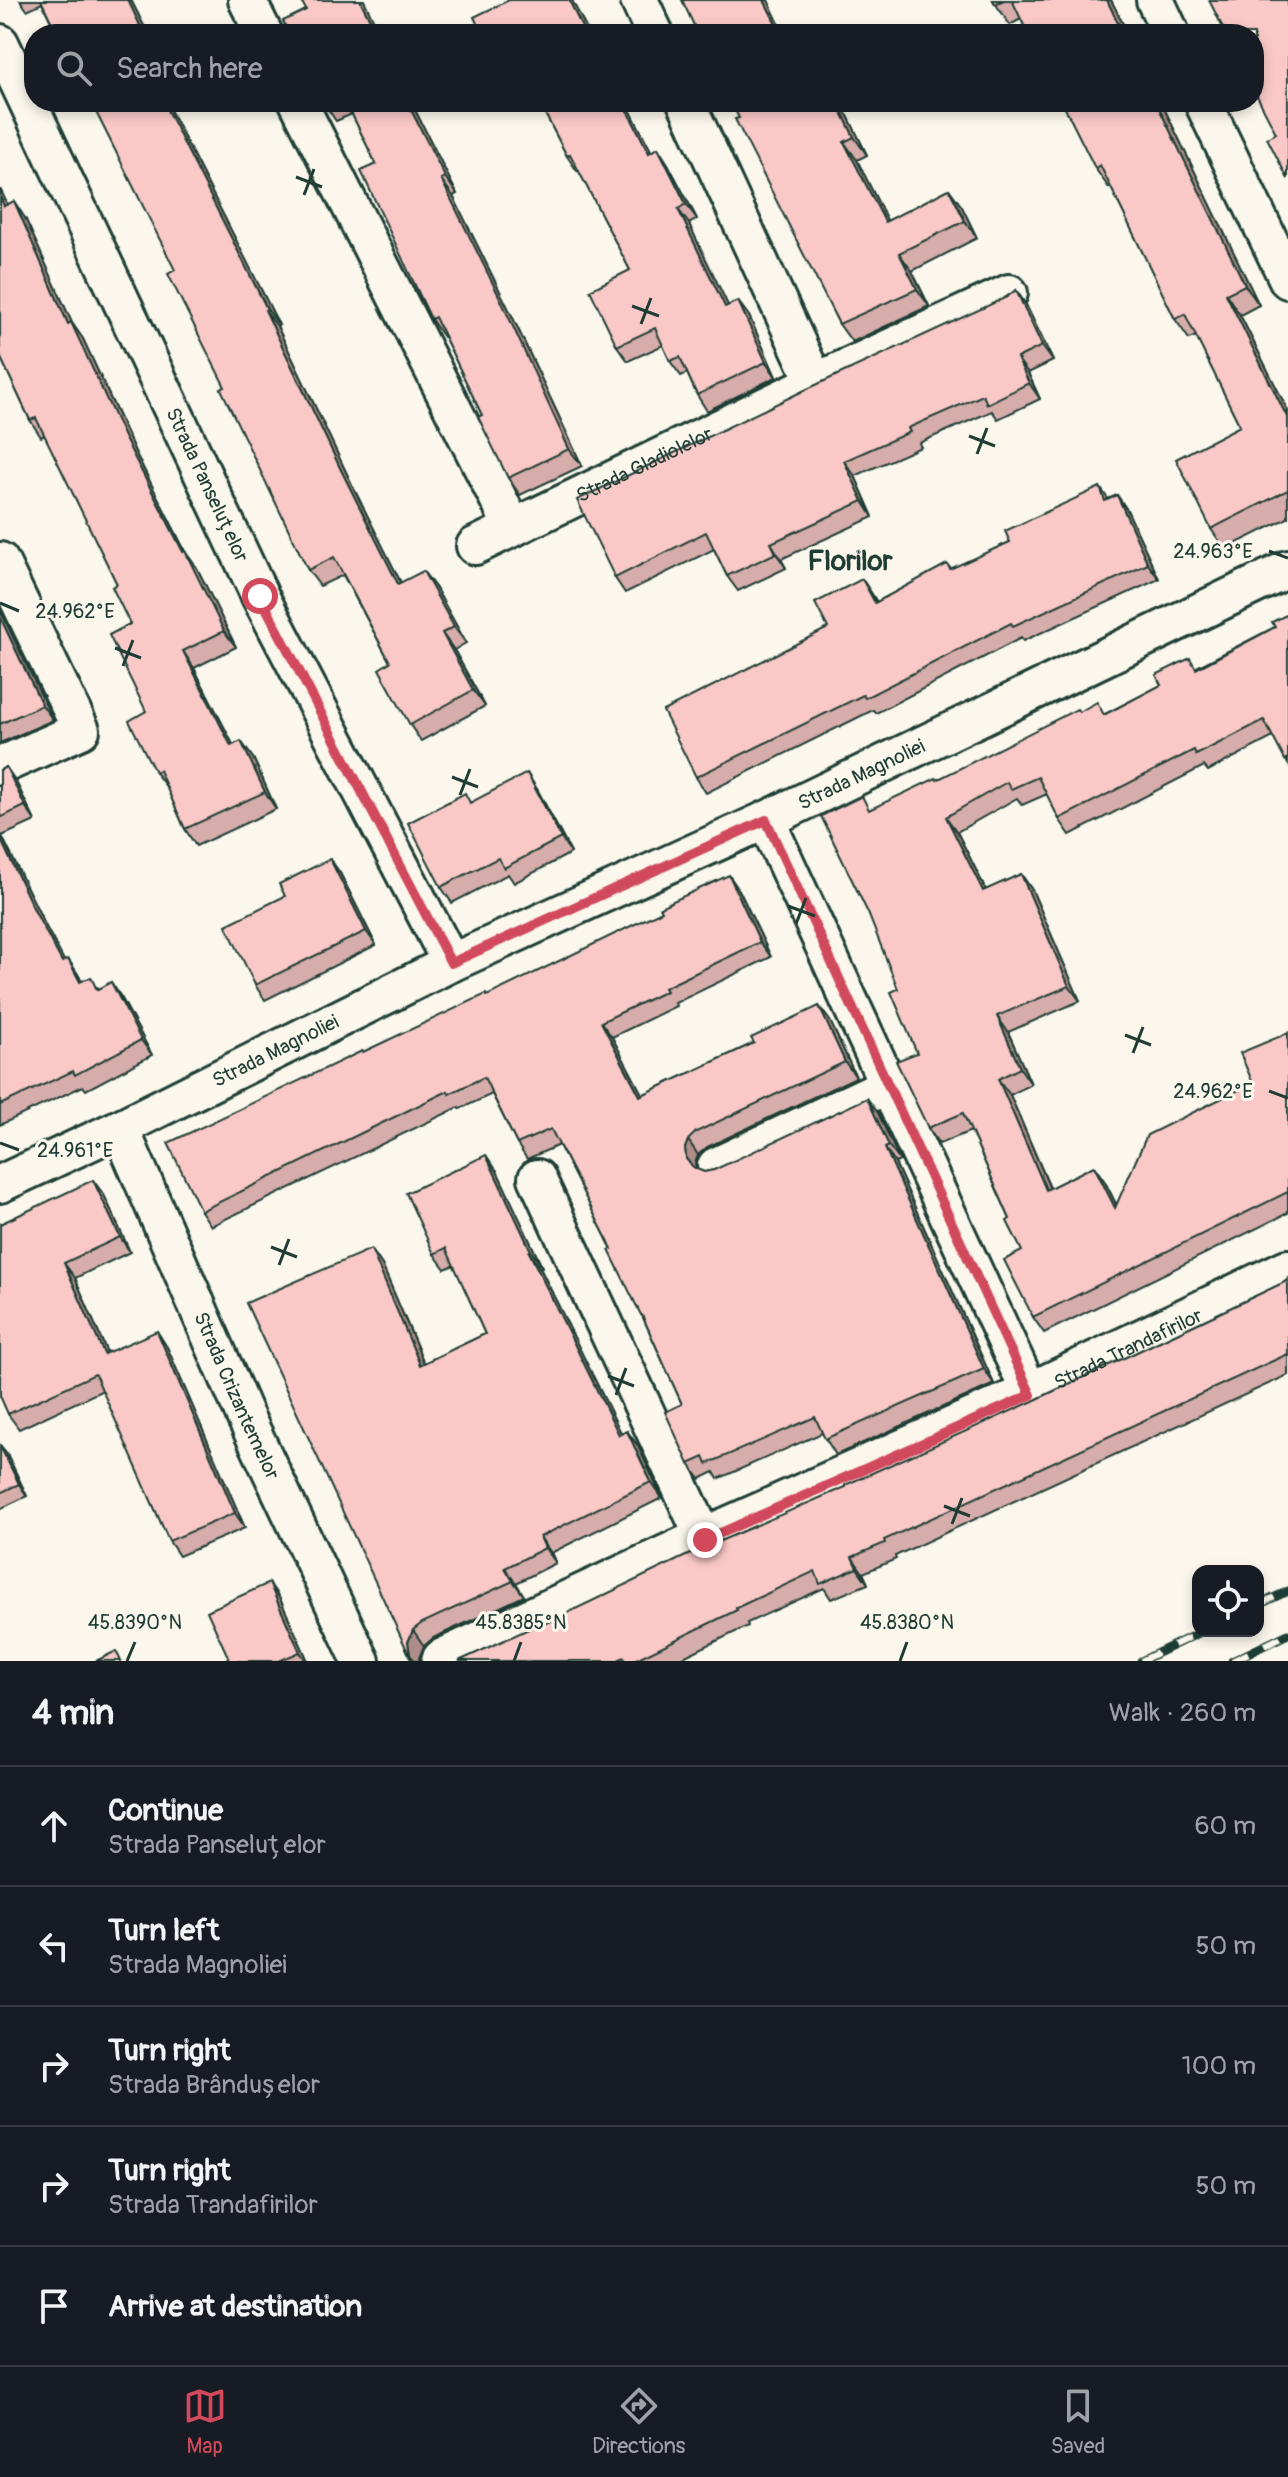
<!DOCTYPE html>
<html lang="en">
<head>
<meta charset="utf-8">
<style>
  :root { --surface:#171b24; --page:#20242c; --text:#f1f3f6; --muted:#9ea1a6; --line:#363941; --accent:#d1495b }
  body { margin:0; font-family:Pangolin,sans-serif; background:var(--page); color:var(--text) }
  .controls { position:absolute; right:24px; bottom:24px; display:grid; overflow:hidden; border-radius:16px; box-shadow:0 4px 12px #0003 }
  .controls button { width:72px; height:72px; display:grid; place-items:center; padding:0; border:0; border-bottom:2px solid var(--line); background:var(--surface); color:var(--text); font:40px sans-serif }
  .stop { position:absolute; width:24px; height:24px; margin:-18px; border:6px solid #d1495b; border-radius:50%; background:#fff }
  .stop.end { background:#d1495b; border-color:#fff; box-shadow:0 2px 8px #0008 }
  .list { margin:0; padding:0; list-style:none }
  h2 { display:flex; justify-content:space-between; align-items:center; height:104px; margin:0; padding:0 32px; font-size:34px }
  h2 small { font-size:26px; font-weight:400; color:var(--muted) }
  .list li { display:grid; grid-template-columns:52px 1fr auto; gap:24px; align-items:center; box-sizing:border-box; height:120px; padding:0 32px; border-top:2px solid var(--line) }
  .list b { display:block; font-size:30px; white-space:nowrap }
  .list p { margin:0; font-size:26px; white-space:nowrap; color:var(--muted) }
  .list em { font-size:26px; font-style:normal; color:var(--muted) }
  .icon { flex:none; width:44px; height:44px; fill:none; stroke:currentColor; stroke-width:2; stroke-linecap:round; stroke-linejoin:round }
  .map { position:relative; flex:none; width:1288px; height:1661px; overflow:hidden }
  .search { position:absolute; background:var(--surface); box-shadow:0 4px 12px #0003; left:24px; right:24px; top:24px; height:88px; display:flex; align-items:center; gap:20px; box-sizing:border-box; padding:0 28px; border-radius:32px; color:var(--muted); font-size:30px }
  .sheet { height:704px; background:var(--surface) }
  nav { display:flex; justify-content:space-around; align-items:center; box-sizing:border-box; height:112px; border-top:2px solid var(--line); background:var(--surface); font-size:22px; color:var(--muted) }
  nav a { display:grid; justify-items:center; gap:4px }
  nav .on { color:var(--accent) }
  .map>svg:first-child { display:block }
  .lines { fill:none; stroke-linecap:round; stroke-linejoin:round }
  .minor-casing { stroke:#1f3d34; stroke-width:42 }
  .tertiary-casing { stroke:#1f3d34; stroke-width:50 }
  .minor { stroke:#fbf7ec; stroke-width:36 }
  .tertiary { stroke:#fbf7ec; stroke-width:44 }
  .rail-casing { stroke:#1f3d34; stroke-width:9 }
  .rail { stroke:#fbf7ec; stroke-width:6; stroke-dasharray:18; stroke-linecap:butt }
  .wall { fill:#d7adab; stroke:#1f3d34; stroke-width:2 }
  .shaded-wall { fill:#af8d8b; stroke:#1f3d34; stroke-width:2 }
  .building { fill:#fac9c7; stroke:#1f3d34; stroke-width:2 }
  .route { stroke:#d1495b; stroke-width:10 }
  .ticks { fill:none; stroke:#1f3d34; stroke-width:3 }
  .labels { text-anchor:middle; stroke-width:6; stroke-linejoin:round; paint-order:stroke }
  .street-label { font-size:20px; fill:#1f3d34; stroke:#fbf7ec }
  .district-label { font-size:28px; font-weight:bold; fill:#1f3d34; stroke:#fbf7ec }
  .ticks-label { font-size:20px; text-anchor:middle; fill:#1f3d34; stroke:#fbf7ec; stroke-width:6; stroke-linejoin:round; paint-order:stroke }
</style>
</head>
<body>
<div class="map">
<svg width="1288" height="1661" viewBox="0 0 1288 1661">
  <rect width="100%" height="100%" fill="#fbf7ec"/>
  <filter id="ink" filterUnits="userSpaceOnUse"><feTurbulence type="fractalNoise" baseFrequency=".0125" numOctaves="2"/><feDisplacementMap in="SourceGraphic" scale="16" xChannelSelector="R" yChannelSelector="G"/><feConvolveMatrix kernelMatrix="1 2 1 2 8 2 1 2 1" color-interpolation-filters="sRGB"/></filter>
  <g filter="url(#ink)">
    <g class="lines">
      <defs>
        <g id="minor">
          <path d="M247,0l17,34"/>
          <path d="M639,0l16,34"/>
          <path d="M1155,0l16,34"/>
          <path id="s1" d="M0,43l260,553 191,367"/>
          <path d="M298,102l215,426"/>
          <path d="M686,102l129,280 194,-89"/>
          <path d="M1203,102l85,178"/>
          <path id="s2" d="M475,546l340,-164"/>
          <path d="M0,561l81,169 -81,36"/>
          <path d="M766,820l265,575"/>
          <path id="s3" d="M120,1128l124,286 117,247"/>
          <path d="M716,1166l172,-81"/>
          <path d="M537,1178l168,362"/>
          <path id="s4" d="M0,1184l120,-56 331,-165 315,-143 522,-251"/>
        </g>
        <g id="tertiary">
          <path id="s5" d="M444,1661l261,-121 326,-145 257,-123"/>
        </g>
      </defs>
      <use href="#minor" class="minor-casing"/>
      <use href="#tertiary" class="tertiary-casing"/>
      <use href="#minor" class="minor"/>
      <use href="#tertiary" class="tertiary"/>
      <defs>
        <g id="rail">
          <path d="M1258,1605l30,-14"/>
          <path d="M1141,1661l62,-30"/>
          <path d="M1232,1661l56,-27"/>
        </g>
      </defs>
      <use href="#rail" class="rail-casing"/>
      <use href="#rail" class="rail"/>
    </g>
    <g class="wall">
      <path d="M20,0h111l17,34h-91l-15,-31 -15,7z"/>
      <path d="M993,0h118l17,34h-100l-7,-15 -11,6z"/>
      <path d="M166,102l113,223 -2,1 77,163 47,94 34,4 31,56 -12,7 31,56 -64,35 -11,-16 -20,-63 -47,-87 -23,11 -12,-16 -83,-183z"/>
      <path d="M323,102h88l46,92 -4,2 59,120 70,150 -62,29 -12,-17 -26,-63 -38,-79 -1,1 -12,-18 -55,-155 -24,-50 -16,7z"/>
      <path d="M539,102h87l25,50 7,-4 10,16 29,55 -8,5 39,82 21,10 27,61 -69,34 -10,-16 -10,-22 -6,3 -11,-15 -7,-16 -35,16 -11,-15 13,-76 -51,-99h-2l-10,-15z"/>
      <path d="M1161,102l98,203 -19,10 48,96v107l-63,31 -14,-20 29,-103 -44,-90 -7,3 -14,-20 -64,-132 -2,1 -14,-20z"/>
      <path d="M848,116l19,39 -10,5 30,61 62,-32 13,18 15,31 -65,33 17,35 -77,36 -13,-18 -100,-206z"/>
      <path d="M0,189l7,15 18,14 47,105 11,16 53,115 50,99 11,15 39,79 -42,21 39,77 20,13 23,51 -80,37 -11,-17 -18,-41 -12,-16 -9,-61 -16,-87 -13,-40 -72,-149 -4,2 -11,-17 -30,-64z"/>
      <path d="M1016,290l10,15 27,56 -25,12 12,26 -42,20 -6,-8 -73,32 2,4 -66,29 18,41 -92,42 5,9 -48,23 -11,-15 -13,-27 -89,44 -10,-15z"/>
      <path d="M1100,487l8,12 9,-4 10,15 32,69 -136,62 -2,-3 -145,75 -3,-3 -167,83 -10,-16 132,-149 34,-49 15,23 70,-38 4,5 59,-27z"/>
      <path d="M0,610l53,110 -53,23z"/>
      <path d="M1288,614v150l-15,-27 -65,34 -4,-5 -134,69 -11,-16 -12,-25 -25,11 -5,-7 -60,34 29,58 35,-16 11,16 48,111 -72,31 23,52 -21,11 40,93 44,-22 11,16 11,22 137,-121 35,-50v180l-244,120 -11,-16 -11,-66 -12,-32 -39,-88 -32,13 -11,-16 -11,-75 -19,-64 -27,-180 66,-29 142,-68 26,2 170,-87z"/>
      <path d="M6,767l10,15 19,39 -33,15 44,91 18,35 4,-3 14,22 39,16 31,58 -66,35 -3,-4 -83,39v-355z"/>
      <path d="M537,789l34,64 -57,30 -6,-9 -56,29 -11,-16 30,-85z"/>
      <path d="M330,859l10,14 36,72 -111,55 -10,-15 30,-89z"/>
      <path d="M739,890l32,67 -96,46 1,3 -64,31 30,58 112,-52 65,-37 11,15 26,56 -149,70 -9,8 -3,8 1,6 8,3 10,-2 164,-57 22,48 -5,2 99,221 -158,71 -14,-22 -104,46 -4,-7 -14,7 -11,-15 -7,-60 -70,-155 -53,-104 -32,14 -10,-15 -25,-50 -32,15 -1,-2 -248,119 -10,-15 162,-159 125,-56z"/>
      <path d="M497,1171l45,96 -2,1 81,166 6,-3 11,15 24,52 -111,55 5,10 -40,20 8,13 -91,42 -9,8 -5,12 -7,3 -41,-412 11,16 42,98 61,-29 -31,-69 -9,4 -11,-15z"/>
      <path d="M104,1195l26,57 -55,26 32,75 60,-6 78,181 -66,28 -10,-15 -66,-151 -84,39 -11,-15 -8,-190z"/>
      <path d="M1288,1279v96l-393,181 1,3 -33,14 5,11 -37,15 -7,-11 -77,35 1,3 -73,35h-216l79,-34 493,-225 254,-120z"/>
      <path d="M0,1445l7,9 20,42 -27,13z"/>
      <path d="M269,1583l11,16 28,62h-78z"/>
    </g>
    <g class="shaded-wall">
      <path d="M128,0h3l17,34h-4z"/>
      <path d="M360,0h4l16,34h-3z"/>
      <path d="M569,0h3l17,34h-4z"/>
      <path d="M764,0h4l16,34h-3z"/>
      <path d="M1107,0h4l17,34h-5z"/>
      <path d="M163,102h3l113,223 -12,-16z"/>
      <path d="M407,102h4l46,92 -12,-17z"/>
      <path d="M623,102h3l34,66 -11,-15z"/>
      <path d="M837,102l11,14 19,39 -13,-18z"/>
      <path d="M1156,102h5l98,203 -14,-20z"/>
      <path d="M844,142l13,18 40,80 -12,-18z"/>
      <path d="M658,148l10,16 29,55 -11,-15z"/>
      <path d="M441,179l12,17 59,120 70,150 -13,-17z"/>
      <path d="M0,189l16,33 -12,-16 -4,-10z"/>
      <path d="M949,189l13,18 15,31 -12,-17z"/>
      <path d="M14,201l11,17 47,105 11,16 53,115 50,99 11,15 39,79 -12,-16 -100,-194 -56,-113z"/>
      <path d="M678,209l11,15 47,98 -11,-15z"/>
      <path d="M899,253l13,18 17,35 -12,-17z"/>
      <path d="M1016,290l10,15 27,56 -11,-15z"/>
      <path d="M1226,294l14,21 48,96v8z"/>
      <path d="M738,301l11,15 27,61 -10,-15z"/>
      <path d="M265,310l12,16 77,163 56,112 -12,-17 -56,-112z"/>
      <path d="M1017,358l11,15 12,26 -11,-16z"/>
      <path d="M844,461l11,15 18,41 -10,-16z"/>
      <path d="M1117,495l10,15 32,69 -11,-15z"/>
      <path d="M771,543l10,16 5,9 -10,-15z"/>
      <path d="M423,571l12,16 31,56 -12,-16z"/>
      <path d="M862,579l10,15 14,25 -11,-16z"/>
      <path d="M0,610l53,110 -11,-15 -42,-88z"/>
      <path d="M442,633l12,17 31,56 -12,-16z"/>
      <path d="M183,651l11,17 48,94 -11,-16z"/>
      <path d="M241,741l12,17 23,51 -11,-17z"/>
      <path d="M6,767l10,15 19,39 -10,-15z"/>
      <path d="M527,773l10,16 34,64 -10,-15z"/>
      <path d="M946,817l11,15 37,74 -11,-15z"/>
      <path d="M0,833l46,94 27,50 -11,-15 -27,-50 -35,-74z"/>
      <path d="M330,859l10,14 36,72 -10,-14z"/>
      <path d="M1021,874l11,16 48,111 -11,-15z"/>
      <path d="M729,875l10,15 32,67 -11,-15z"/>
      <path d="M68,959l10,15 12,23 -10,-15z"/>
      <path d="M111,982l10,15 31,58 -11,-15z"/>
      <path d="M819,1006l11,15 26,56 -11,-15z"/>
      <path d="M997,1016l11,16 23,52 -11,-16z"/>
      <path d="M601,1022l11,15 39,74 -11,-15z"/>
      <path d="M998,1079l12,16 47,110 -11,-15z"/>
      <path d="M867,1098l11,15 22,48 -11,-15z"/>
      <path d="M688,1140l10,15 -3,8 2,11 -11,-15 -1,-11z"/>
      <path d="M885,1148l10,15 99,221 -10,-15z"/>
      <path d="M486,1155l11,16 45,96 -11,-16z"/>
      <path d="M1094,1166l11,16 21,42 -11,-16z"/>
      <path d="M93,1180l11,15 26,57 -10,-15z"/>
      <path d="M371,1249l11,16 49,115 -11,-15z"/>
      <path d="M529,1252l11,16 90,183 -11,-16z"/>
      <path d="M64,1263l11,15 39,91 -10,-15z"/>
      <path d="M157,1331l10,16 78,181 -10,-15z"/>
      <path d="M627,1431l11,15 24,52 -11,-16z"/>
      <path d="M0,1445l7,9 20,42 -8,-12z"/>
      <path d="M540,1537l11,16 5,10 -11,-15z"/>
      <path d="M852,1557l11,16 5,11 -11,-16z"/>
      <path d="M505,1568l11,15 8,13 -11,-15z"/>
      <path d="M269,1583l11,16 28,62h-2l-6,-9z"/>
      <path d="M413,1630l11,16 -5,12 1,3h-6l-4,-6 -2,-13z"/>
    </g>
    <g class="building">
      <path d="M41,0h87l16,34h-87z"/>
      <path d="M301,0h59l17,34h-88l-6,-13 23,-11z"/>
      <path d="M509,0h60l16,34h-103l-8,-17z"/>
      <path d="M682,0h82l17,34h-83z"/>
      <path d="M993,0h11l-9,4z"/>
      <path d="M1012,0h95l16,34h-95z"/>
      <path d="M1209,0h79v179l-21,-41 9,-5 -22,-43v-56h-28z"/>
      <path d="M91,102h72l104,207 -2,1 77,162 56,112 25,-13 31,56 -12,6 31,57 -63,35 -31,-56 11,-7 -56,-105 -26,13 -87,-181 4,-2 -57,-113 7,-4z"/>
      <path d="M346,102h61l38,75 -4,2 59,119 69,151 -61,29 -30,-61 4,-2 -47,-98 -4,2 -70,-148 15,-7z"/>
      <path d="M539,102h84l26,51 9,-5 28,56 -8,5 47,98 13,-6 28,61 -69,33 -17,-38 -10,4 -15,-33 -38,18 -27,-56 40,-20 -60,-116 -3,2z"/>
      <path d="M731,102h106l17,35 -10,5 41,80 64,-33 16,32 -66,32 18,36 -78,35 -104,-205 4,-1z"/>
      <path d="M1062,102h94l89,183 -19,9 62,125v71l-77,39 -35,-70 64,-33 -55,-112 -10,5 -75,-154 -5,3z"/>
      <path d="M0,196l4,10 10,-5 54,123 3,-2 53,115 59,115 2,-1 39,80 -41,20 48,95 10,-5 24,51 -80,37 -26,-59 -4,2 -26,-51 17,-10 -37,-76 21,-11 -18,-37 5,-3 -81,-166 -6,2 -30,-64z"/>
      <path d="M1016,290l26,56 -25,12 12,25 -42,21 -4,-9 -75,33 2,4 -66,29 19,40 -92,42 5,10 -49,23 -21,-44 -91,46 -38,-78 228,-110 202,-93z"/>
      <path d="M1100,487l5,14 12,-6 31,69 -135,62 -2,-3 -146,75 -2,-3 -167,82 -33,-66 165,-83 -13,-25 47,-24 13,24 72,-39 3,5 60,-27 -5,-11z"/>
      <path d="M1288,614v144l-3,2 -21,-40 -68,35 -2,-5 -135,69 -21,-42 -27,12 -4,-7 -61,35 37,74 38,-17 48,112 -72,30 23,52 -22,11 48,111 48,-24 21,42 32,-73 106,-52 -13,-30 48,-20v159l-255,125 -29,-57 18,-9 -15,-30 3,-2 -47,-106 -35,15 -32,-67 21,-8 -26,-61 7,-3 -30,-76 -47,-97 41,-20 7,14 67,-32 1,2 140,-71 2,3 18,-10 7,13 57,-30 -5,-10 34,-17 6,11 79,-42 -3,-5z"/>
      <path d="M0,617l42,88 -42,19z"/>
      <path d="M6,767l19,39 -25,12v-48z"/>
      <path d="M527,773l34,65 -57,30 -6,-10 -57,29 -33,-64 57,-30 5,10z"/>
      <path d="M0,838l35,74 27,50 6,-3 12,23 11,-5 6,13 14,-8 30,58 -66,35 -2,-4 -73,34z"/>
      <path d="M330,859l36,72 -111,54 -29,-60 59,-29 -6,-12z"/>
      <path d="M729,875l31,67 -96,46 2,3 -65,31 39,74 114,-53 -3,-5 68,-32 26,56 -149,70 -8,8 -3,8 1,11 8,9 10,4 10,-2 153,-72 22,48 -4,2 99,221 -159,70 -10,-22 -108,47 -3,-7 -15,7 -24,-52 17,-8 -40,-89h-1l-32,-65 3,-1 -61,-120 -34,15 -33,-67 -35,17 -1,-3 -247,120 -33,-68 194,-92 1,1 123,-58 1,2 175,-85 -2,-4z"/>
      <path d="M486,1155l45,96 -2,1 90,183 8,-4 24,51 -111,55 5,11 -40,20 8,13 -91,42 -9,7 -5,12 2,13 5,6h-3l-166,-358 125,-54 49,116 65,-31 -39,-86 -12,6 -28,-61z"/>
      <path d="M93,1180l27,57 -56,26 40,91 53,-23 78,182 -66,28 -74,-167 -87,40 -8,-18v-172z"/>
      <path d="M1288,1279v75l-404,186 1,3 -33,14 5,11 -37,16 -5,-13 -79,37 1,2 -105,51h-6l-2,-4 -8,4h-157l78,-36 1,2 152,-73 155,-67v-2l186,-83 254,-120z"/>
      <path d="M0,1446l19,38 -19,9z"/>
      <path d="M269,1583l31,69 -21,9h-49l-23,-50z"/>
      <path d="M116,1651l5,10h-25z"/>
    </g>
  </g>
  <g class="lines" filter="url(#ink)">
    <path class="route" d="M260,596l191,367 315,-143 265,575 -326,145"/>
  </g>
  <path class="ticks" d="M296,177l26,10M304,195l10,-26M632,306l27,10M641,324l10,-26M969,436l26,10M977,454l10,-26M1269,551l19,7M0,603l19,8M115,648l26,10M123,666l10,-26M452,777l26,10M460,795l10,-26M788,906l27,10M796,924l10,-26M1125,1035l26,10M1133,1053l10,-26M1269,1091l19,7M0,1143l19,7M271,1247l26,10M279,1265l10,-26M608,1376l26,10M616,1395l10,-27M944,1506l26,10M952,1524l10,-26M127,1661l8,-19M514,1661l7,-19M900,1661l7,-19"/>
  <g class="labels">
    <g class="street-label">
      <text dy="7" stroke="none"><textPath href="#s2" startOffset="188">Strada Gladiolelor</textPath></text>
      <text dy="7" stroke="none"><textPath href="#s1" startOffset="488">Strada Panseluțelor</textPath></text>
      <text dy="7" stroke="none"><textPath href="#s4" startOffset="954">Strada Magnoliei</textPath></text>
      <text dy="7" stroke="none"><textPath href="#s4" startOffset="306">Strada Magnoliei</textPath></text>
      <text dy="7" stroke="none"><textPath href="#s5" startOffset="752">Strada Trandafirilor</textPath></text>
      <text dy="7" stroke="none"><textPath href="#s3" startOffset="292">Strada Crizantemelor</textPath></text>
    </g>
    <g class="district-label">
      <text x="850" y="570">Florilor</text>
    </g>
  </g>
  <g class="ticks-label">
    <text x="1213" y="558">24.963°E</text>
    <text x="75" y="618">24.962°E</text>
    <text x="1213" y="1098">24.962°E</text>
    <text x="75" y="1157">24.961°E</text>
    <text x="135" y="1629">45.8390°N</text>
    <text x="521" y="1629">45.8385°N</text>
    <text x="907" y="1629">45.8380°N</text>
  </g>
</svg>
<div class="controls">
<button><svg class="icon" aria-label="locate" viewBox="0 0 24 24"><circle cx="12" cy="12" r="6"/><path d="M12 2v4M12 18v4M2 12h4M18 12h4"/></svg></button>
</div>
<div class="stop" style="left:260px;top:596px"></div>
<div class="stop end" style="left:705px;top:1540px"></div>
<div class="search"><svg class="icon" aria-label="search" viewBox="0 0 24 24"><circle cx="10" cy="10" r="6"/><path d="M15 15l6 6"/></svg>Search here</div>
</div>
<section class="sheet">
<h2>4 min<small>Walk · 260 m</small></h2>
<ul class="list">
<li><svg class="icon" aria-label="ahead" viewBox="0 0 24 24"><path d="M12 20V5M6 11l6-6 6 6"/></svg><div><b>Continue</b><p>Strada Panseluțelor</p></div><em>60 m</em></li>
<li><svg class="icon" aria-label="left" viewBox="0 0 24 24"><path d="M17 20v-9H6M10 6l-5 5 5 5"/></svg><div><b>Turn left</b><p>Strada Magnoliei</p></div><em>50 m</em></li>
<li><svg class="icon" aria-label="right" viewBox="0 0 24 24"><path d="M7 20v-9h11M14 6l5 5-5 5"/></svg><div><b>Turn right</b><p>Strada Brândușelor</p></div><em>100 m</em></li>
<li><svg class="icon" aria-label="right" viewBox="0 0 24 24"><path d="M7 20v-9h11M14 6l5 5-5 5"/></svg><div><b>Turn right</b><p>Strada Trandafirilor</p></div><em>50 m</em></li>
<li><svg class="icon" aria-label="arrive" viewBox="0 0 24 24"><path d="M6 21V4h12l-3 4 3 4H6"/></svg><div><b>Arrive at destination</b></div></li>
</ul>
</section>
<nav>
<a class="on"><svg class="icon" aria-label="map" viewBox="0 0 24 24"><path d="M3 6l6-2 6 2 6-2v14l-6 2-6-2-6 2zM9 4v14M15 6v14"/></svg>Map</a>
<a><svg class="icon" aria-label="directions" viewBox="0 0 24 24"><path d="M12 3l9 9-9 9-9-9zM9 14v-3h6M13 9l2 2-2 2"/></svg>Directions</a>
<a><svg class="icon" aria-label="saved" viewBox="0 0 24 24"><path d="M7 4h10v16l-5-4-5 4z"/></svg>Saved</a>
</nav>
</body>
</html>
